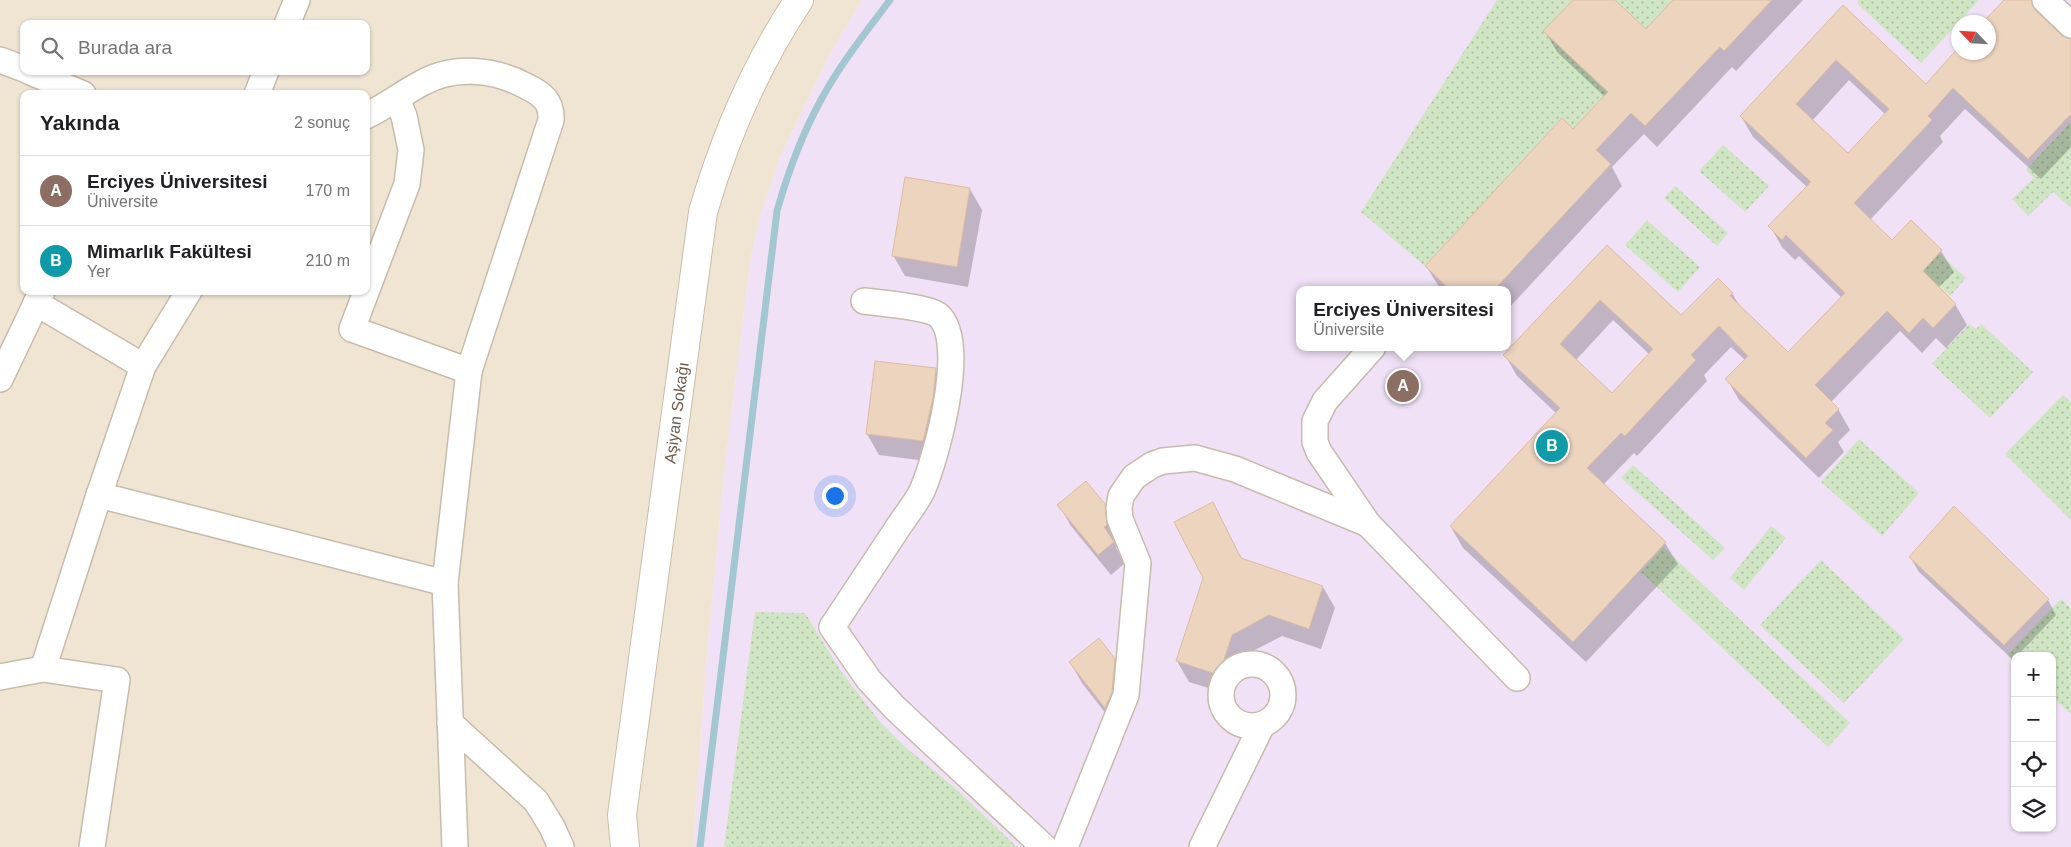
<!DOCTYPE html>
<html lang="tr">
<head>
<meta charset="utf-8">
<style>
  :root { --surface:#fff; --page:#f2f2f2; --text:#202124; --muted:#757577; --line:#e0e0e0; --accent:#0f766e }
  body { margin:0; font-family:Arial,sans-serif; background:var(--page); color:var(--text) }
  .controls { position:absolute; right:15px; bottom:15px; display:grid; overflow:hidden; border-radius:10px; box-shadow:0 1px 4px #0004 }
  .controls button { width:45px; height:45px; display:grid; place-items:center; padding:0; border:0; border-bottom:1px solid var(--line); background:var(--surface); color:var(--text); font:25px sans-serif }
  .compass { position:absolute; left:1951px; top:15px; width:45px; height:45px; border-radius:50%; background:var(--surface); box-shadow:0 1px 4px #0004; rotate:295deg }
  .you { position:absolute; left:834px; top:495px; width:18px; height:18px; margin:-12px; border:4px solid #fff; border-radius:50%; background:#1a73e8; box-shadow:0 0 0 8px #1a73e833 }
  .badge { display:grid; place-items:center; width:32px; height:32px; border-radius:50%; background:var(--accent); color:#fff; font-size:16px; font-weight:700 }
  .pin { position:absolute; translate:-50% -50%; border:2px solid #fff; box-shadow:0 1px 5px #0006 }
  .popup { position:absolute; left:1296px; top:286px; width:215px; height:65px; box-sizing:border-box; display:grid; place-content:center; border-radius:10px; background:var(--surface); filter:drop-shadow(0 1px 4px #0005); font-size:16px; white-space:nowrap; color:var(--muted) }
  .popup b { font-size:19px; color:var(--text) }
  .popup::after { content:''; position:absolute; left:50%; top:100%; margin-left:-10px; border:10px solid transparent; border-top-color:var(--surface) }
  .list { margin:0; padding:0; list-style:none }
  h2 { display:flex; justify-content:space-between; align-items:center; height:65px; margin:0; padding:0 20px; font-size:21px }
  h2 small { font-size:16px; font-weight:400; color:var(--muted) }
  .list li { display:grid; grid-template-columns:32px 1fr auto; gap:15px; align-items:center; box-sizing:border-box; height:70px; padding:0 20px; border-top:1px solid var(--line) }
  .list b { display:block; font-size:19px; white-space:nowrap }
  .list p { margin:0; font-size:16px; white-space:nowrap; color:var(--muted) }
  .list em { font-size:16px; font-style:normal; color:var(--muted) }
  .icon { flex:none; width:28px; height:28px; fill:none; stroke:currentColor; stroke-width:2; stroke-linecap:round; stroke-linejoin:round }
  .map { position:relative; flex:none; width:2071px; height:847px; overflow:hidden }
  .search { position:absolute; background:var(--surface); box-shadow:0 1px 4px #0004; left:20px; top:20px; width:350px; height:55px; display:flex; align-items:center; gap:12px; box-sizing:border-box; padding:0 18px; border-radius:10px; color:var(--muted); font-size:19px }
  .panel { position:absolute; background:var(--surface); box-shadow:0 1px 4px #0004; left:20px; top:90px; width:350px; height:205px; border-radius:10px }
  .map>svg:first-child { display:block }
  .residential { fill:#f0e5d3; fill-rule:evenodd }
  .education { fill:#f0e1f6; fill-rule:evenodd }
  .grass { fill:url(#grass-dots) }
  .shadow { fill:#0003; fill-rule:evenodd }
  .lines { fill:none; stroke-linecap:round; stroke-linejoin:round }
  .stream { stroke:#a2c7d1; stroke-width:7 }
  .building { fill:#ecd4bf; stroke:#ddbca1; fill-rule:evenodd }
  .street-casing { stroke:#c9bbac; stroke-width:28 }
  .secondary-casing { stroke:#ccbcab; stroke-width:30 }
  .street { stroke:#fff; stroke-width:25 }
  .secondary { stroke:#fff; stroke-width:28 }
  .labels { text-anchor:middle; stroke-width:4.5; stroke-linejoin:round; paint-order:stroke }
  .street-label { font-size:16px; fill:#6f5b4d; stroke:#fdf7ea }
</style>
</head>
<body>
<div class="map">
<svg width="2071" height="847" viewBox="0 0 2071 847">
  <defs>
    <pattern id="grass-dots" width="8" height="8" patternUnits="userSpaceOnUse" patternTransform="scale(1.25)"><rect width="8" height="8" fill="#cfe5c4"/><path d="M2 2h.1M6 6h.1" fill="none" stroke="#acbda1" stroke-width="1.8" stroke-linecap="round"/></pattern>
  </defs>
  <rect width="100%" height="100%" fill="#f9f3e4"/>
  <path class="residential" d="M0,0h862l-32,54 -50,103 -20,60 -9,39 -27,219 -17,179 -14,193h-693zM24,24h342v47h-342zM24,94h342v197h-342z"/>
  <path class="education" d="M862,0h1209v847h-1378l14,-193 17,-179 27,-219 9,-39 20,-60 50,-103zM1958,22h30v30h-30zM1299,290h208v57h-208zM2015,656h37v172h-37z"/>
  <g class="grass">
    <path d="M1497,0h76l-29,31 64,61 -35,37 -11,-11 -137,148 -64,-54z"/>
    <path d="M1615,0h58l-27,29z"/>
    <path d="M1859,0h120l-58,63 -64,-60z"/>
    <path d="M2071,122v86l-18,-16 -25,24 -16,-17 22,-21 -8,-8z"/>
    <path d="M1723,145l46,41 -24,26 -46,-41z"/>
    <path d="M1675,186l53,47 -11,13 -53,-48z"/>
    <path d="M1647,220l53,47 -22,25 -53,-47z"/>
    <path d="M1939,253l27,25 -16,18 -27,-25z"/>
    <path d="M1969,324l7,5 5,-5 52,48 -43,46 -58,-54z"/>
    <path d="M2063,395l8,7v118l-66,-66z"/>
    <path d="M1859,439l60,54 -37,43 -61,-54z"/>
    <path d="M1633,465l92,83 -12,12 -92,-82z"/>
    <path d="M1771,526l15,12 -42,52 -14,-12z"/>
    <path d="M1663,547l187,176 -22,24 -187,-175z"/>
    <path d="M1821,560l83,79 -60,64 -84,-78z"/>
    <path d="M2061,599l10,9v106l-19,-17v-41h-37v7l-8,-8z"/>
    <path d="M755,612l50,1 35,57 41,53 23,23 51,42 62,59h-293z"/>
  </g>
  <g class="shadow">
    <path d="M1575,0h38l33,31 28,-31h129l-67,71 -4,-4 -75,80 -13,-13 -32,33 10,19 -115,124v-20h-66l-15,-24 147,-136 32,-33 -48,-45 -12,-21z"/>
    <path d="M2005,0h34l7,12 -4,7 18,17 11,4v107l-30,32 -76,-70 -25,27 3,6 -73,78 22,22 19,-20 30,29 13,21 -16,16 17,16 12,21 -21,23 -10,-10 -14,15 -22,-22 -69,71 7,7 12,21 -12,12 6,10 -25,26 -80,-78 -12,-21 18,-19 -14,-13 -27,28 3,6 -70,75 -3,-3 -31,32 62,58 13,21 -92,98 -123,-114 -12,-21 106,-113 -40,-38 -12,-21 102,-108 74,70 51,-24 8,14 48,47 54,-56 -43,-42 -4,4 -13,-13 -12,-21 38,-38 -55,-51 -12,-21 102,-109 83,78 32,-35v2h30v-30h-4zM1849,80l37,35 -38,40 -36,-34zM1613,320l36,34 -37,40 -36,-34z"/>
    <path d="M970,189l12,21 -14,77 -63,-11 -12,-21z"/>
    <path d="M935,369l12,21 -12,72 -56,-7 -12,-21z"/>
    <path d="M1104,504l13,22 1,20 -2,2 9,15 -14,12 -40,-49 -12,-21z"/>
    <path d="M1224,525l18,35 81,27 12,21 -14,41 -39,-13 -39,20 -12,39 -42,-13 -12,-21z"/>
    <path d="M1910,557l138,43 8,15 -39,41h-2l-2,4 -94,-88z"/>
    <path d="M1114,660l12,21 -9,47 -35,-45 -12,-21z"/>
  </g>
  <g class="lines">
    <path class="stream" d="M700,847l77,-636c11,-39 25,-77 45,-113 19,-35 44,-66 68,-98"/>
  </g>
  <g class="building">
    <path d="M1573,0h42l31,29 27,-29h99l-48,51 -4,-4 -75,79 -14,-13 -35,37 15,14 -117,126h-44l-25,-24 137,-148 11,11 35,-37 -65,-61z"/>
    <path d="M2004,0h27l4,10 26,25 10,4v75l-43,45 -75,-71 -25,28 4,4 -78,83 38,37 19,-20 31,30 -19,21 33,33 -23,24 -10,-10 -14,15 -22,-22 -72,74 24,24 -14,14 8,7 -27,28 -81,-79 23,-23 -29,-30 -28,29 5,5 -71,76 -4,-3 -34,35 79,74 -93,100 -123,-116 110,-118 -57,-53 104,-110 74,70 37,-37 15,15 -3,3 58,56 57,-59 -59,-58 -4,5 -14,-14 43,-44 -71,-66 103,-111 83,79 32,-36v4h30v-30h-5zM1836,60l53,49 -41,44 -52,-49zM1600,300l53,49 -41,44 -52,-49z"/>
    <path d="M905,177l65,11 -13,79 -65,-11z"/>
    <path d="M875,361l61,7 -3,30 -10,43 -57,-7z"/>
    <path d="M1086,481l19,23 2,21 -3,2 10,15 -16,13 -41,-50z"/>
    <path d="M1213,502l28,56 82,28 -14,43 -40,-14 -37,20 -13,40 -43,-14 27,-83 -29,-56z"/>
    <path d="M1954,506l95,93 -45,46 -95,-88z"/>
    <path d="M1099,638l16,21 -3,33 -7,16 -36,-46z"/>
  </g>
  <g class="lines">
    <defs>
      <g id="street">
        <path d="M2045,0l26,25"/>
        <path d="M287,24l10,-24"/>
        <path d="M0,60l24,9"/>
        <path d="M28,71l55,23"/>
        <path d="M257,94l9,-23"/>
        <path d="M397,99l7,17 7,34 -4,34 -55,145 117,42"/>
        <path d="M366,116c20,-10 37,-23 56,-33 32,-18 72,-14 104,3 16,8 26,15 25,34l-82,251 -24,212 10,264"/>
        <path d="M189,291l-46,75 -44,129 346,88"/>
        <path d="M864,301c15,2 64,6 74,14 31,26 -2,144 -16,176 -7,14 -19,28 -27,41 -21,32 -42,63 -63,95l37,53 26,28 149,139"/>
        <path d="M36,303l107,63"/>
        <path d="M1373,347l-48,54 -10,20v21l4,10 49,72 149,154"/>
        <path d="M0,379l42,-88"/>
        <circle cx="1252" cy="695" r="31"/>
        <path d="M0,677l43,-8"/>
        <path d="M450,723l86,78 16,26 9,20"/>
        <path d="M92,847l25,-167 -74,-11 56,-174"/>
        <path d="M1065,847l61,-152 12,-132 -18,-44 -1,-11 2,-12 13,-19 18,-12 11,-4 32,-3 40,11 133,55"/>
        <path d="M1202,847l60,-122"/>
      </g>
      <g id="secondary">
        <path id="s1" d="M625,847l-3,-32 81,-603c22,-76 52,-146 96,-212"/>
      </g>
    </defs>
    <use href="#street" class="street-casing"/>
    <use href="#secondary" class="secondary-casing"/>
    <use href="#street" class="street"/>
    <use href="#secondary" class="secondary"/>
  </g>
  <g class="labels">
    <g class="street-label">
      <text dy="6" stroke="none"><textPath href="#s1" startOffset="438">Aşiyan Sokağı</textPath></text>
    </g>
  </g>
</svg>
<div class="controls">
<button>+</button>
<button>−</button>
<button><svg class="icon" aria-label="locate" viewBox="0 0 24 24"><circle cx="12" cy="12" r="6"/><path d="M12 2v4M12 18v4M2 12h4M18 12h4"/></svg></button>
<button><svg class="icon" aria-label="layers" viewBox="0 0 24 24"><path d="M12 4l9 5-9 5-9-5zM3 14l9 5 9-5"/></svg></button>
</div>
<svg class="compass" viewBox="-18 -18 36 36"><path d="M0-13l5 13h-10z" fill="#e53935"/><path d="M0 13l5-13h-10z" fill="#757577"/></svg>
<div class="you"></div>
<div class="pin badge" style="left:1403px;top:386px;background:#8d6e63">A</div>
<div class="popup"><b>Erciyes Üniversitesi</b>Üniversite</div>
<div class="pin badge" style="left:1552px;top:446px;background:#0f9aa8">B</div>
<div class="search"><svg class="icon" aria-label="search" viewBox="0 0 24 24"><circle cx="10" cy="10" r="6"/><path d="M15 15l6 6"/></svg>Burada ara</div>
<section class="panel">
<h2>Yakında<small>2 sonuç</small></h2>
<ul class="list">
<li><span class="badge" style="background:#8d6e63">A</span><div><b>Erciyes Üniversitesi</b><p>Üniversite</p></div><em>170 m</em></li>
<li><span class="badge" style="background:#0f9aa8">B</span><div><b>Mimarlık Fakültesi</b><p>Yer</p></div><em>210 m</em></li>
</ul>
</section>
</div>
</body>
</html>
